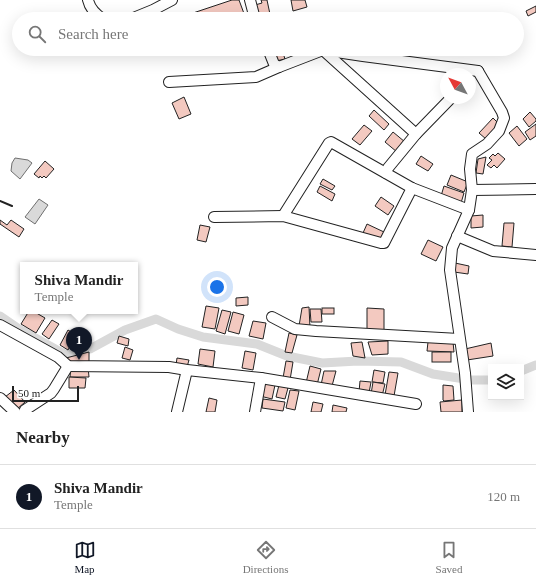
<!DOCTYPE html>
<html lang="en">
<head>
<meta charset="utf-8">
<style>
  :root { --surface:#fff; --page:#f6f6f6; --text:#222; --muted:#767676; --line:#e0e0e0; --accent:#111827 }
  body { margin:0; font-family:"Times New Roman",serif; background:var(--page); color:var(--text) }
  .controls { position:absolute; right:12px; bottom:12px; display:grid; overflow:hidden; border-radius:0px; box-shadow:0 4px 16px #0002 }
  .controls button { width:36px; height:36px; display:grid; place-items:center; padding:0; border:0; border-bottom:1px solid var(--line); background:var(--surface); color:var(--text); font:20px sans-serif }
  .compass { position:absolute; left:440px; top:68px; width:36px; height:36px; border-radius:50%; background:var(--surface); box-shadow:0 4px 16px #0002; rotate:311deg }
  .scale { position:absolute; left:12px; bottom:10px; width:67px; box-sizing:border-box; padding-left:4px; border:2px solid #222; border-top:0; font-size:11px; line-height:14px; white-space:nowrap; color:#222; -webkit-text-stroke:3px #fff; paint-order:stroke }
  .you { position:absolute; left:217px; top:287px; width:14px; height:14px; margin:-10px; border:3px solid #fff; border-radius:50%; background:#1a73e8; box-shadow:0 0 0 6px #1a73e833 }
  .badge { display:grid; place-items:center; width:26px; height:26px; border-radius:50%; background:var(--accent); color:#fff; font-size:13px; font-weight:700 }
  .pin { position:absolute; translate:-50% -33px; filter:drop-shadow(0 1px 2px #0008) }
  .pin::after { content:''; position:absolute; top:21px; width:14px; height:12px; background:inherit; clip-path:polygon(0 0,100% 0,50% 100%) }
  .popup { position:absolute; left:20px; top:262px; width:118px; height:52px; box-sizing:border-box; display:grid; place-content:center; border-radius:0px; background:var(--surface); filter:drop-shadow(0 1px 3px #0005); font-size:13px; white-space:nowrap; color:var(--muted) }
  .popup b { font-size:15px; color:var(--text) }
  .popup::after { content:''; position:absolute; left:50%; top:100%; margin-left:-8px; border:8px solid transparent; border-top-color:var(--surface) }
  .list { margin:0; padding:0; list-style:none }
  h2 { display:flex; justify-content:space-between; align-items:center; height:52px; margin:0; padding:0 16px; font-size:17px }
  h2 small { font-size:13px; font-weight:400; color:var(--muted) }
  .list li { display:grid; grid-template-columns:26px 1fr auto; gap:12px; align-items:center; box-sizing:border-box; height:64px; padding:0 16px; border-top:1px solid var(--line) }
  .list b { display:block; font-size:15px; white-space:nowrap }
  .list p { margin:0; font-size:13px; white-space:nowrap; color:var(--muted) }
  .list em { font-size:13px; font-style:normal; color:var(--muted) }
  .icon { flex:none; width:22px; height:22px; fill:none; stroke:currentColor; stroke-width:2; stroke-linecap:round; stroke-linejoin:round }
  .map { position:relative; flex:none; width:536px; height:412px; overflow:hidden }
  .search { position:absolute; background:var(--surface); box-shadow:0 4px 16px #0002; left:12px; right:12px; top:12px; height:44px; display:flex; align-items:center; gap:10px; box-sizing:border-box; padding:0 14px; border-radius:22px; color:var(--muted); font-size:15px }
  .sheet { height:116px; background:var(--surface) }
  nav { display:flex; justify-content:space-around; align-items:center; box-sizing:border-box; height:56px; border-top:1px solid var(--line); background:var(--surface); font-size:11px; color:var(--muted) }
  nav a { display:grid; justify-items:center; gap:2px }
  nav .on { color:var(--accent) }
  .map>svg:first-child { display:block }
  .water { fill:#d9d9d9; stroke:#6f6f6f }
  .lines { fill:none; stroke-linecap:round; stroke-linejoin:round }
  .canal { stroke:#d9d9d9; stroke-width:9 }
  .building { fill:#f3c9c0; stroke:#222 }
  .minor-casing { stroke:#222; stroke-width:12 }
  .minor { stroke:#fff; stroke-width:10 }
  .wall { stroke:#222; stroke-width:2 }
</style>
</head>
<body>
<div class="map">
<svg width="536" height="412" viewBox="0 0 536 412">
  <rect width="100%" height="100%" fill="#fff"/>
  <g class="water">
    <path d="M15,158l13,2 4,3 -12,16 -9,-8 1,-8z"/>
    <path d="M39,199l9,6 -13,19 -10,-7z"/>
  </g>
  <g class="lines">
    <g class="canal">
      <path d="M0,316l19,13 47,26 24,-6 35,-19 31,-11 22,10 25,8 54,7 30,12 35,7 36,-2 43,1 32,12 38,6h20"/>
      <path d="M521,371l15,-6"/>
    </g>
  </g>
  <g class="building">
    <path d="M232,0h7l7,19h-61l-1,-3z"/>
    <path d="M261,0h6l4,19h-12l-4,-14 7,-2z"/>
    <path d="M291,0h14l2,7 -14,4z"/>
    <path d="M536,6v6l-8,4 -2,-5z"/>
    <path d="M283,53l2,6 -9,2 -2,-6z"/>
    <path d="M184,97l7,17 -12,5 -7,-16z"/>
    <path d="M374,110l15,14 -5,6 -15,-14z"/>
    <path d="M530,112l6,7v2l-7,6 -6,-8z"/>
    <path d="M493,118l6,6 -13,15 -7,-6z"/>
    <path d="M536,124v12l-6,4 -5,-8z"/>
    <path d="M364,125l8,6 -12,14 -8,-6z"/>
    <path d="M517,126l10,13 -8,7 -10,-13z"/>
    <path d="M393,132l12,10 -8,10 -12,-10z"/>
    <path d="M498,153l7,6 -8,9 -3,-3 -3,3 -4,-3 5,-5 -3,-2 4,-4 2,2z"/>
    <path d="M421,156l12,8 -5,7 -12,-7z"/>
    <path d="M486,157l-3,17 -7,-1 2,-14z"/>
    <path d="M45,161l9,8 -8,9 -2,-2 -2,2 -2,-2 -1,2 -5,-4z"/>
    <path d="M451,175l17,7 -4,10 -17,-7z"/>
    <path d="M323,179l12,7 -3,4 -12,-6z"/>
    <path d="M320,186l15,8 -3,7 -15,-9z"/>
    <path d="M444,186l20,7 -3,10 -20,-7z"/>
    <path d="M381,197l13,9 -6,9 -13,-9z"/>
    <path d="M483,215v12l-12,1v-12z"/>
    <path d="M0,220l7,5 4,-5 13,9 -5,8 -19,-13z"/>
    <path d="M504,223h10l-2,24 -10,-1z"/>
    <path d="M367,224l17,8 -4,8 -17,-7z"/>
    <path d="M200,225l10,2 -4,15 -9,-2z"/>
    <path d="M428,240l15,7 -7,14 -15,-7z"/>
    <path d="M455,263l14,3 -1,8 -14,-2z"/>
    <path d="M248,297v8l-12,1v-8z"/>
    <path d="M206,306l13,2 -4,21 -13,-2z"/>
    <path d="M309,307l1,21 -11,-2 3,-18z"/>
    <rect x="322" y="308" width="12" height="6"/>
    <path d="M367,308l17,1v22h-17z"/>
    <path d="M310,309h11l1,13h-11z"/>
    <path d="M222,310l9,2 -6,22 -9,-3z"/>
    <path d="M29,311h4l12,7 -9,15 -15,-9z"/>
    <path d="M233,312l11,3 -5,19 -11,-3z"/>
    <path d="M52,320l7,4 -10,15 -7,-5z"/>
    <path d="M253,321l13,2 -3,16 -14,-3z"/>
    <path d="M68,330l8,5 -8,15 -8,-5z"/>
    <path d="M289,333l8,2 -5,18 -7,-1z"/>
    <path d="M119,336l10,3 -1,7 -11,-3z"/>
    <path d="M388,341v13l-16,1 -4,-13z"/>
    <path d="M362,342l3,16 -12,-2 -2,-13z"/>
    <path d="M428,342h25l1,10 -27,-1z"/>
    <path d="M491,343l2,13 -26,4 -2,-11z"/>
    <path d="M125,347l8,3 -3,10 -8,-2z"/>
    <path d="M200,349l15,2 -2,16 -15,-3z"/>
    <path d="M245,351l11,2 -3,17 -11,-2z"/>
    <path d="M89,352v12l-17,-1 -6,-5z"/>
    <rect x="432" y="352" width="19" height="10"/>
    <path d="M177,358l12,2 -2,7 -11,-2z"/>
    <path d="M286,361l7,1 -3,18 -7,-2z"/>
    <path d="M310,366l11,3 -4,16 -11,-2z"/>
    <path d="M71,367h17l1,10h-19z"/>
    <path d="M374,370l11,2 -2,11 -11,-1z"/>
    <path d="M324,371h12l-4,15 -11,-1z"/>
    <path d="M389,372l9,1 -4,23 -9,-1z"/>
    <path d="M69,377l17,1 -1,10h-16z"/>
    <path d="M360,381l11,1 -2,11 -10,-1z"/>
    <path d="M263,382l12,3 -3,14 -12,-3z"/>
    <path d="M373,382l12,2 -3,12 -11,-2z"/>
    <path d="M279,385l9,3 -3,11 -9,-2z"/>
    <path d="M443,385l10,1 1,14 -10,1 -1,-1z"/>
    <path d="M14,390l11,12 -9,8 -11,-13z"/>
    <path d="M290,390l9,1 -4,19 -9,-2z"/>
    <path d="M209,398l8,2 -2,12h-9z"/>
    <path d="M263,399l22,3 -2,9 -21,-3z"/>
    <path d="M462,400v12h-21l-1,-10z"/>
    <path d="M313,402l10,2 -2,8h-10z"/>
    <path d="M333,405l14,3 -1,4h-14z"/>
  </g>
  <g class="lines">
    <defs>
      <g id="minor">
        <path d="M88,0c2,9 7,14 15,19"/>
        <path d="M250,0l5,19"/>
        <path d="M131,19l22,-9 19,-10"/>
        <path d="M268,49l6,15 5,3"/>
        <path d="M323,50l93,84"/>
        <path d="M169,82l87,-5 23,-10 44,-17 40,6 115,15"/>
        <path d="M386,173l2,-5 28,-34 35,-36"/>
        <path d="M472,190l64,-1"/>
        <path d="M283,216l46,-73 2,-1 81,46 57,22"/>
        <path d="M214,217l69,-1 98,27h3l28,-55"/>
        <path d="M457,236l36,15 43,4"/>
        <path d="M272,317l23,12 21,2 143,8"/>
        <path d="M0,325l58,32 10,9 101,1 18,3 74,8 155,26"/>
        <path d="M0,398l15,14"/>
        <path d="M24,412l1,-2 26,-17 3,-4 14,-23"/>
        <path d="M177,412l10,-42"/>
        <path d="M255,412l6,-34"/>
        <path d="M468,412l-3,-39 -15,-103 2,-22 17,-38 3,-20 -2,-21 2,-15 15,-10 12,-13 5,-13 -2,-6 -24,-41"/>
      </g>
    </defs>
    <use href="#minor" class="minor-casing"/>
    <use href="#minor" class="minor"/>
    <path class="wall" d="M0,201l12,5"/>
  </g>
</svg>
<div class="controls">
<button><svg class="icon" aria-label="layers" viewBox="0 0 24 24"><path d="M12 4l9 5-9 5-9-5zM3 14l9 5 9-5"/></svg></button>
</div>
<svg class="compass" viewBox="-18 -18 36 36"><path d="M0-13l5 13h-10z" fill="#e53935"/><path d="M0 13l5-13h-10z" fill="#767676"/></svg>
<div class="scale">50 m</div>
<div class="you"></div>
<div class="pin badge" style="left:79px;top:360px">1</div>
<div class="popup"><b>Shiva Mandir</b>Temple</div>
<div class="search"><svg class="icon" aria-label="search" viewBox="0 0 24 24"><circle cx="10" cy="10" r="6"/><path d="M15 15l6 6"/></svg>Search here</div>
</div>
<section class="sheet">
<h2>Nearby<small></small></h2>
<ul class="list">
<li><span class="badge">1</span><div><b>Shiva Mandir</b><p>Temple</p></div><em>120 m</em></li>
</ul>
</section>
<nav>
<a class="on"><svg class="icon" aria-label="map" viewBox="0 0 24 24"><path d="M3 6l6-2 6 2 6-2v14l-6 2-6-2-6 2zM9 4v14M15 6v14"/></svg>Map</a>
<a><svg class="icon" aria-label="directions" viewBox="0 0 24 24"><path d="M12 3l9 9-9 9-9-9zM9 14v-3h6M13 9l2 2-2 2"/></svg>Directions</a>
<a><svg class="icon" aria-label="saved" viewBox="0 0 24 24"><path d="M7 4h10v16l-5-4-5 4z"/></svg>Saved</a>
</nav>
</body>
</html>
